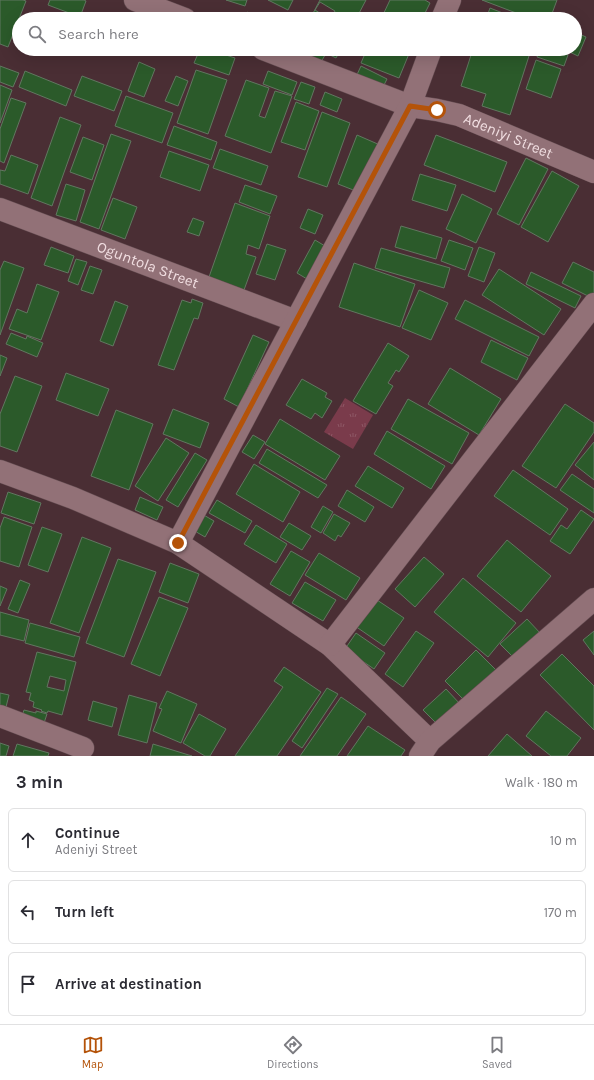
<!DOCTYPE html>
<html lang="en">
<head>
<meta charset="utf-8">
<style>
  :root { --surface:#fff; --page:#f7f7f7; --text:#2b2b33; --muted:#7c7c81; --line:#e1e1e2; --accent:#b45309 }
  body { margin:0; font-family:Karla,sans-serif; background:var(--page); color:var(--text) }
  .stop { position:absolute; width:12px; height:12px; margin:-9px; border:3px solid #b45309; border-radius:50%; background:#fff }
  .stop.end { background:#b45309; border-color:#fff; box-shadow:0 1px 4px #0008 }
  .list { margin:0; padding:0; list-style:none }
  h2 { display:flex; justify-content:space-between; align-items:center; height:52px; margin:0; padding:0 16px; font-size:17px }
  h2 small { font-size:13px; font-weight:400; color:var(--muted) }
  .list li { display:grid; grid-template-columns:26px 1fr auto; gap:12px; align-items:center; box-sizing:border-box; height:64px; margin:0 8px 8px; padding:0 8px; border:1px solid var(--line); border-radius:6px }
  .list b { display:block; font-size:15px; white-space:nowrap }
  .list p { margin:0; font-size:13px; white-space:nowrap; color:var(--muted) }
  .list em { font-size:13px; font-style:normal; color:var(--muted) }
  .icon { flex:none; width:22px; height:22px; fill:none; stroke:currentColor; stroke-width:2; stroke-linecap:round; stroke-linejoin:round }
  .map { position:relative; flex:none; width:594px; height:756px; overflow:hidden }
  .search { position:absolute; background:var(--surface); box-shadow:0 4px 16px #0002; left:12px; right:12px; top:12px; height:44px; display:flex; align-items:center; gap:10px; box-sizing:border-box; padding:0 14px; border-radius:22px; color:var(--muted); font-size:15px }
  .sheet { height:268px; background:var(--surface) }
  nav { display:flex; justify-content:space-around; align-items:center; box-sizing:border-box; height:56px; border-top:1px solid var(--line); background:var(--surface); font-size:11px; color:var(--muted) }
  nav a { display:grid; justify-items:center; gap:2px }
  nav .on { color:var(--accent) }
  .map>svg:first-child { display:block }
  .grass { fill:url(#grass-tufts) }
  .building { fill:#2b5a2a; stroke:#617760; fill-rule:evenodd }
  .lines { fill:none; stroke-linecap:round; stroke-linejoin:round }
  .minor-casing { stroke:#654d52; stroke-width:23 }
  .minor { stroke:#927177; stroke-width:22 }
  .route { stroke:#b45309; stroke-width:5 }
  .labels { text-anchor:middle; stroke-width:3; stroke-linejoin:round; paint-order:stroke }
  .street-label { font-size:15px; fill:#f0dde0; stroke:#3f242a }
</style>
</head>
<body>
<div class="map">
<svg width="594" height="756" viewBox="0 0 594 756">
  <defs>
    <pattern id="grass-tufts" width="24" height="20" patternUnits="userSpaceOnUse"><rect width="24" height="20" fill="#7a3b4b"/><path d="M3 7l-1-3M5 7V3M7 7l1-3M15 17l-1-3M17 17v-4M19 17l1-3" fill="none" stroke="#8d5765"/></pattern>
  </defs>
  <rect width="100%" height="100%" fill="#4a2e34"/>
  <path class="grass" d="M345,398l28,17 -20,34 -29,-17z"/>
  <g class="building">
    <path d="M0,0h23l3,1 -18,46 -8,-3z"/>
    <path d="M50,0h34l2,1 -6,16 -32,-12z"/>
    <path d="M226,0h21l-2,6z"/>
    <path d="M268,0h25l-5,10z"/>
    <path d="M320,0h46l-10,19h-15l-4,-2 -1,2h-6l5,-8 -15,-9 -5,8 14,9h-19z"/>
    <path d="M390,0h35l5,3 -8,16h-41z"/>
    <path d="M482,0h75l-7,19h-18z"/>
    <path d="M490,8l28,11h-32z"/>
    <path d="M247,12l15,7h-18z"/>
    <path d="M575,32l11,5 -8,19 -15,-7h12z"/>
    <path d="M200,49h8l27,9 -6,17 -35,-12z"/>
    <path d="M307,49h7l11,6 -5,9 -16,-9z"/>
    <path d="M318,49h23l-5,9z"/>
    <path d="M367,49h44l-12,29 -38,-15z"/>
    <path d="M473,49h35l21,7 -19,59 -28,-9 4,-12 -25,-8z"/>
    <path d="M540,49h12l16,6 -4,11 -27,-9z"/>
    <path d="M536,60l25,9 -10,29 -25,-9z"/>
    <path d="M139,62l16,7 -11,28 -16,-6z"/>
    <path d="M0,66l19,7 -6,14 -13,-5z"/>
    <path d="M361,66l26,13 -7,14 -26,-12z"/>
    <path d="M196,70l31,10 -19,54 -31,-11z"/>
    <path d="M25,71l47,19 -6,16 -47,-19z"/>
    <path d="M268,71l29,11 -5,13 -29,-11z"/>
    <path d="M82,76l40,15 -8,20 -40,-15z"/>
    <path d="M176,76l12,5 -10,25 -13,-5z"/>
    <path d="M246,80l23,8 -10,28 6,2 10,-27 17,5 -21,57 -46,-17z"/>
    <path d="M301,82l14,5 -6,17 -15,-5z"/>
    <path d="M0,85l12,5 -12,33z"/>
    <path d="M325,92l17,7 -5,13 -17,-7z"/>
    <path d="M126,96l47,17 -11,30 -47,-17z"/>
    <path d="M11,98l15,5 -22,60 -4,-2v-32z"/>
    <path d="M296,102l23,9 -14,39 -24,-8z"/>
    <path d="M322,112l28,11 -23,64 -29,-10z"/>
    <path d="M60,117l21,8 -29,81 -21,-8z"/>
    <path d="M174,126l43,16 -6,18 -44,-15z"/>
    <path d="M111,134l20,7 -32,88 -19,-7z"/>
    <path d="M357,135l23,10 -19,48 -23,-9z"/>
    <path d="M436,135l71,27 -12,30 -71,-27z"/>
    <path d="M83,137l21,8 -12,35 -22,-8z"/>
    <path d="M220,149l48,17 -7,19 -48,-17z"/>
    <path d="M169,151l40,14 -9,26 -40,-14z"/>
    <path d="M11,155l27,10 -10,29 -28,-10v-14l5,1z"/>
    <path d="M526,158l22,11 -29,56 -22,-11z"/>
    <path d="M552,171l27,15 -31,56 -27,-15z"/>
    <path d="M420,174l36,11 -9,26 -35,-11z"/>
    <path d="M66,184l19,6 -9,31 -20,-6z"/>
    <path d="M245,185l32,11 -7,18 -31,-12z"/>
    <path d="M462,194l30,15 -16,34 -30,-14z"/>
    <path d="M113,198l24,9 -12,32 -24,-9z"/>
    <path d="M235,203l35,13 -11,33 -11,-4 -2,9 10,3 -12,33 -35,-13z"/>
    <path d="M308,209l15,6 -8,19 -15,-6z"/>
    <path d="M193,218l11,4 -5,14 -12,-4z"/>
    <path d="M401,226l41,12 -6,21 -41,-12z"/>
    <path d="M315,240l10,6 -18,33 -10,-6z"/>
    <path d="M449,240l24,8 -8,22 -24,-9z"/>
    <path d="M267,244l19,6 -11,30 -19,-6z"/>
    <path d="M51,247l23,9 -6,17 -24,-8z"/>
    <path d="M479,247l16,6 -11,29 -16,-6z"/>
    <path d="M381,248l69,20 -6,20 -69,-20z"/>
    <path d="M76,259l11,3 -9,23 -10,-4z"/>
    <path d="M4,261l20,7 -24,67v-65z"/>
    <path d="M573,262l21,10v27l-32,-16z"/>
    <path d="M354,263l61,21 -15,43 -61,-20z"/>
    <path d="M90,266l12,4 -9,24 -12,-4z"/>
    <path d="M499,269l62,40 -17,26 -62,-40z"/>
    <path d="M531,272l50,24 -6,12 -49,-24z"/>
    <path d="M37,284l22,8 -18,48 -32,-11 8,-20 10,4z"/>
    <path d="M419,290l29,13 -17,37 -29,-12z"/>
    <path d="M192,299l11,4 -5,16 -4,-1 -20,52 -16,-5 24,-65 9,3z"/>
    <path d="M465,300l74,37 -10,19 -74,-37z"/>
    <path d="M115,301l13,5 -15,40 -13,-5z"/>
    <path d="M11,333l15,6 1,-3 16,7 -6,14 -31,-13z"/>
    <path d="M253,335l16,7 -30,65 -15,-8z"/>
    <path d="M491,340l37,18 -11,22 -36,-18z"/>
    <path d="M388,343l21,13 -10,16 -3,-2 -8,13 5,3 -17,28 -23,-13z"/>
    <path d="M0,355l7,3 -7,18z"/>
    <path d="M450,368l51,31 -22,36 -51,-31z"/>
    <path d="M66,373l43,16 -11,27 -42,-16z"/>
    <path d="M15,376l27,10 -25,66 -17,-6v-32z"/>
    <path d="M302,379l25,14 -2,4 7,4 -10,17 -7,-5 -4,6 -25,-14z"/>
    <path d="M408,399l61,34 -17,31 -61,-35z"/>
    <path d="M565,404l29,19v9l-38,56 -34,-22z"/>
    <path d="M173,409l36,14 -9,25 -37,-14z"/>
    <path d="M116,410l37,14 -24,66 -38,-14z"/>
    <path d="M280,419l60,37 -15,24 -60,-36z"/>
    <path d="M387,431l58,35 -14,23 -57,-35z"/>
    <path d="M253,435l12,7 -11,17 -12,-7z"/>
    <path d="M166,438l23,15 -31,48 -23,-15z"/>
    <path d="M594,442v38l-19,-15z"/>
    <path d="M267,449l60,36 -9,13 -59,-35z"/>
    <path d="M195,453l12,7 -29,47 -12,-7z"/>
    <path d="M254,464l46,28 -17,30 -47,-28z"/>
    <path d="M368,466l36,22 -12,20 -37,-22z"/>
    <path d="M513,470l55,39 -18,26 -56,-39z"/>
    <path d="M572,474l22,15v24l-34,-23z"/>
    <path d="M347,490l27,17 -9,15 -27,-16z"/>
    <path d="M8,492l33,11 -7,21 -33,-11z"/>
    <path d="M140,497l23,10 -6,13 -22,-10z"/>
    <path d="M217,500l35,21 -7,12 -36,-20z"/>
    <path d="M323,506l10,6 -12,21 -10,-6z"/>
    <path d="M581,510l13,9 -24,35 -20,-13 11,-16 6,4z"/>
    <path d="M202,514l12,7 -9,16 -12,-7z"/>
    <path d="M334,514l16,9 -9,14 -3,-2 -3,6 -12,-8z"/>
    <path d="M4,517l28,10 -13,40 -19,-6v-33z"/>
    <path d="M289,523l22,13 -9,14 -22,-13z"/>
    <path d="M256,525l31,19 -11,19 -32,-19z"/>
    <path d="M42,527l20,7 -14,38 -20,-7z"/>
    <path d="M82,537l29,11 -32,85 -29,-10z"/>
    <path d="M507,540l44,36 -30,36 -44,-36z"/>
    <path d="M291,551l19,11 -20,34 -20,-12z"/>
    <path d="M319,553l41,25 -14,22 -41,-25z"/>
    <path d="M424,557l20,17 -29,33 -20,-18z"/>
    <path d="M118,559l38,13 -32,85 -38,-14z"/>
    <path d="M170,563l29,11 -11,29 -29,-11z"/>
    <path d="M463,578l53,45 -28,34 -54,-45z"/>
    <path d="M20,580l10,4 -12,29 -10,-4z"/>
    <path d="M305,582l31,18 -13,21 -31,-18z"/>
    <path d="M0,586l7,3 -7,17z"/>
    <path d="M159,597l29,11 -28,68 -29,-12z"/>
    <path d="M374,598l30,20 -20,28 -29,-20z"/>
    <path d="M0,612l29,8 -5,21 -24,-6z"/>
    <path d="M527,619l14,15 -27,24 -14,-14z"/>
    <path d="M30,623l50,14 -6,20 -49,-14z"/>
    <path d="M416,631l18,12 -31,44 -18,-13z"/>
    <path d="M594,631v24l-11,-15z"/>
    <path d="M356,633l29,20 -11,16 -29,-20z"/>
    <path d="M476,650l22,22 -31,31 -22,-22z"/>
    <path d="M37,652l39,10 -14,53 -14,-4 -1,2 -6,-2 1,-1 -9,-3 1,-5 -5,-2 2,-7 -5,-1zM50,676l16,4 -2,11 -17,-4z"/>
    <path d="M562,654l32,32v44l-54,-55z"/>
    <path d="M284,667l37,25 -44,64h-42l48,-69 -9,-6z"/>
    <path d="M327,688l11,6 -36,54 -10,-7z"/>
    <path d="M446,689l15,16 -22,21 -16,-16z"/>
    <path d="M167,691l30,13 -16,39 -28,-12 9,-22 -3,-1z"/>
    <path d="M0,693l9,2 -3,12 -6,-1z"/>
    <path d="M129,695l28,8 -10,40 -29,-8z"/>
    <path d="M341,697l25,17 -29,42h-37z"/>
    <path d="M93,701l24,7 -5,19 -24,-7z"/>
    <path d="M24,710l12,3v-2l11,3 -4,12 -22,-7z"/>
    <path d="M546,711l35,27 -14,18h-16l-25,-20z"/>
    <path d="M199,714l27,15 -16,27h-5l-22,-13z"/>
    <path d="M368,726l37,24 -4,6h-54z"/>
    <path d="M507,734l25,22h-44z"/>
    <path d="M0,743l9,3 -3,10h-6z"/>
    <path d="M17,744l32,9 -1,3h-35z"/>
    <path d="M153,744l39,12h-42z"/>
  </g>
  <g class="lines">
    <defs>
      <g id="minor">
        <path d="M135,0l50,19"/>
        <path d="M442,19l8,-19"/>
        <path id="s1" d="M263,49l147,57 27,4 22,5 135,57"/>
        <path id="s2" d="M0,209l296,112"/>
        <path d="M0,471l73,27 105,45 152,102 100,96"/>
        <path d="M178,543l232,-437 21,-57"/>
        <path d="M330,645l264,-341"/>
        <path d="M0,716l83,32"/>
        <path d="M420,756l10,-15 164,-142"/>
      </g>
    </defs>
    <use href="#minor" class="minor-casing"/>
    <use href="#minor" class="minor"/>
  </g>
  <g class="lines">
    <path class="route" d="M178,543l232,-437 27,4"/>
  </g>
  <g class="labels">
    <g class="street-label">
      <text dy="5" stroke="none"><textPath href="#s1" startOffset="261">Adeniyi Street</textPath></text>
      <text dy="5" stroke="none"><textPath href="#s2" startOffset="158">Oguntola Street</textPath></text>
    </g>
  </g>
</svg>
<div class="stop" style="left:437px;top:110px"></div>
<div class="stop end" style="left:178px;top:543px"></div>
<div class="search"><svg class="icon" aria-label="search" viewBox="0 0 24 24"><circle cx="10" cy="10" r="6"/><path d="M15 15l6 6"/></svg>Search here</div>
</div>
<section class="sheet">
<h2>3 min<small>Walk · 180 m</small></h2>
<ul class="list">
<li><svg class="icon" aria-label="ahead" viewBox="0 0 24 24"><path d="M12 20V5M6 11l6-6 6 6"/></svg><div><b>Continue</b><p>Adeniyi Street</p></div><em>10 m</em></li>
<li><svg class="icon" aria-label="left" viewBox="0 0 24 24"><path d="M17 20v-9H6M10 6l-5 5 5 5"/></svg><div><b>Turn left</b></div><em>170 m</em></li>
<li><svg class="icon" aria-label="arrive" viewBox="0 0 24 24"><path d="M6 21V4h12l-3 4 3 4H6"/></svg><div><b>Arrive at destination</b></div></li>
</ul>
</section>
<nav>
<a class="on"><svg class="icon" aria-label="map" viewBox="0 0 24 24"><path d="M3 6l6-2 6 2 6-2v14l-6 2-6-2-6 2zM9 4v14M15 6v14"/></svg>Map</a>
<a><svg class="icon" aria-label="directions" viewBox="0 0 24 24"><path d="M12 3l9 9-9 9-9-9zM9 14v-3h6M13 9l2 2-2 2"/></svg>Directions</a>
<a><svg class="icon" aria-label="saved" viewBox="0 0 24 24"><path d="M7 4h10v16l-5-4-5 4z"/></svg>Saved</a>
</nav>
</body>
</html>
